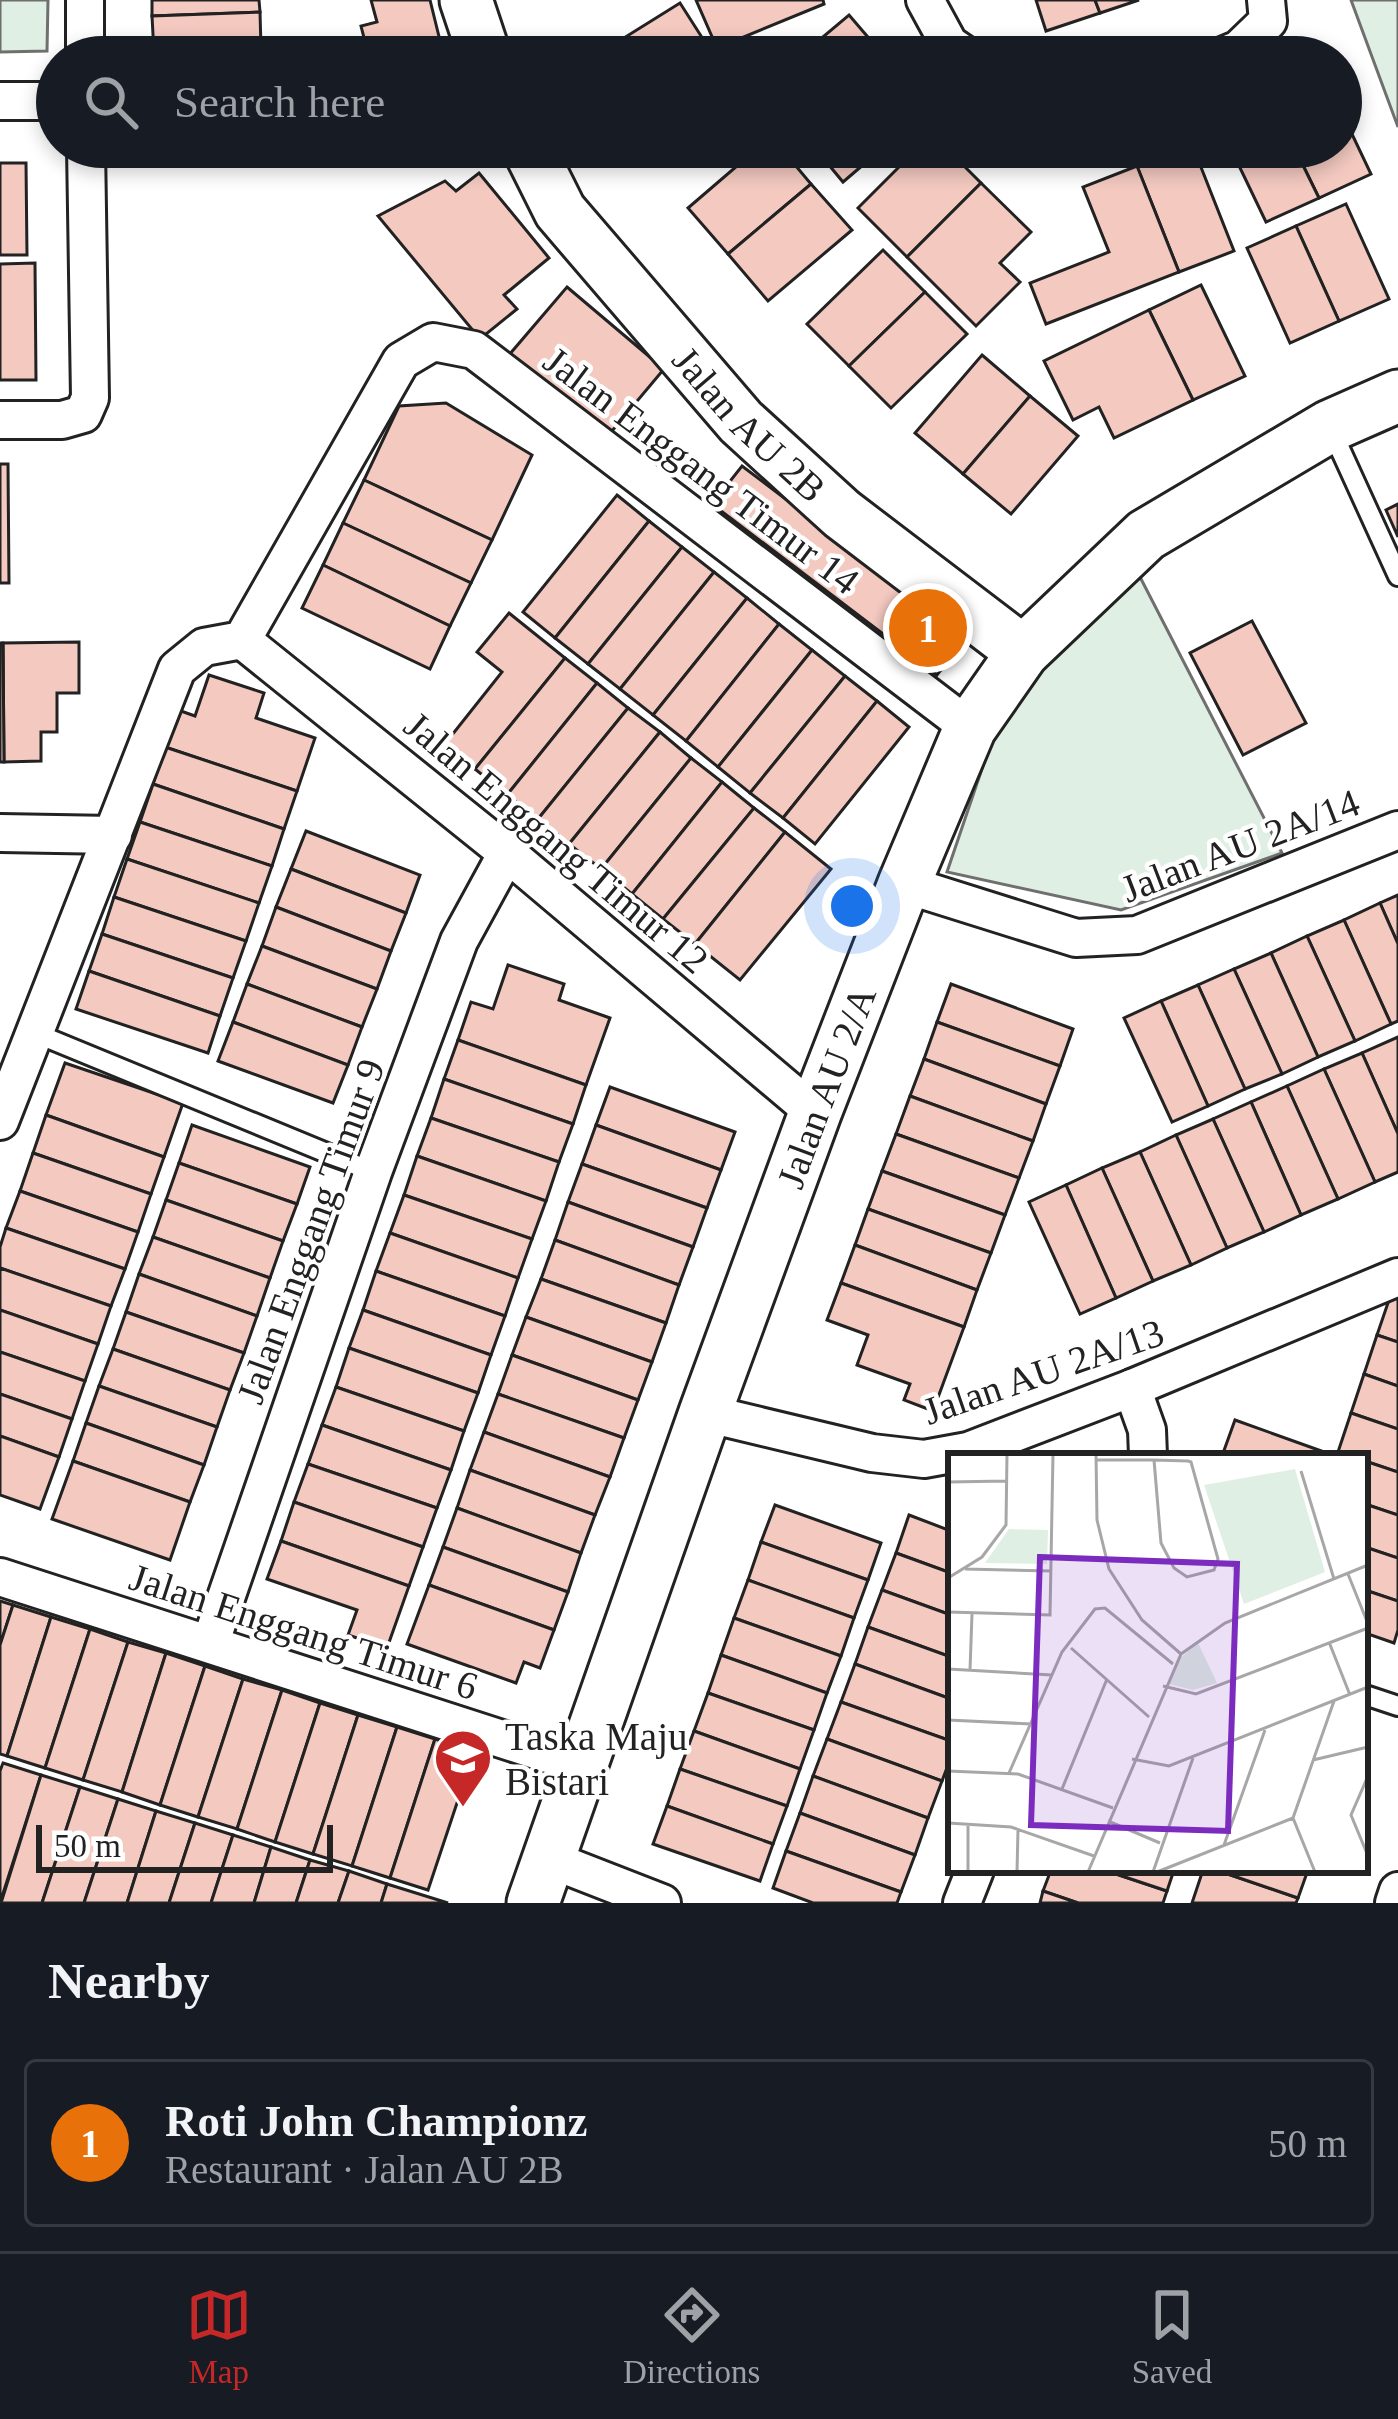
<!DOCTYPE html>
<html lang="en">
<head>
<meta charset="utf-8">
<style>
  :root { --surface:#171b24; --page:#20242c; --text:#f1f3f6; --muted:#9ea1a6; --line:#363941; --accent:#c62828 }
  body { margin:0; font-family:"Times New Roman",serif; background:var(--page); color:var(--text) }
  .scale { position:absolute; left:36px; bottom:30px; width:297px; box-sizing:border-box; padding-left:12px; border:6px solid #222; border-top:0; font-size:33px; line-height:42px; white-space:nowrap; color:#222; -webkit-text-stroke:9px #fff; paint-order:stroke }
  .you { position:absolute; left:852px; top:906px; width:42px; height:42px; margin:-30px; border:9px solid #fff; border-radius:50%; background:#1a73e8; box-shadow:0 0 0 18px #1a73e833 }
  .badge { display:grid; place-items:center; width:78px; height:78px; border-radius:50%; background:var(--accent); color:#fff; font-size:39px; font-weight:700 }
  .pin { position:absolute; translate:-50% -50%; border:6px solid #fff; box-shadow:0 3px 12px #0006 }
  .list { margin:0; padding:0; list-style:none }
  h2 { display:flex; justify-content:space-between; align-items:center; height:156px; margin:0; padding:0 48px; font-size:51px }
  h2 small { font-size:39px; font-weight:400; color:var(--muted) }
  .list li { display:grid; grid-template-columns:78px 1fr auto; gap:36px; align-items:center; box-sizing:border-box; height:168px; margin:0 24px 24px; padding:0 24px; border:3px solid var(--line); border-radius:12px }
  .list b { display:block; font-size:45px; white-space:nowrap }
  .list p { margin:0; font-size:39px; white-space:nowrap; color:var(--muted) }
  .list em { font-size:39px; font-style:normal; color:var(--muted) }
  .icon { flex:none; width:66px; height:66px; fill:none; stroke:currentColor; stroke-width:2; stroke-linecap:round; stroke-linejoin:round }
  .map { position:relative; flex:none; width:1398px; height:1903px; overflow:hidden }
  .search { position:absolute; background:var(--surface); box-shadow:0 6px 18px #0003; left:36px; right:36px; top:36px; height:132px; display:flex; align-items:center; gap:30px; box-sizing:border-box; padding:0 42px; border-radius:66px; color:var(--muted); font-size:45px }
  .sheet { height:348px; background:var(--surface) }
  nav { display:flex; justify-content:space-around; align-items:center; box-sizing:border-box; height:168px; border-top:3px solid var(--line); background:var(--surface); font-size:33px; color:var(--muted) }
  nav a { display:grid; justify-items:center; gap:6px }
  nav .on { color:var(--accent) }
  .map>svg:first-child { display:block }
  .green { fill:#e0efe3; stroke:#6f6f6f; stroke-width:3 }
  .building { fill:#f3c9c0; stroke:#222; stroke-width:3 }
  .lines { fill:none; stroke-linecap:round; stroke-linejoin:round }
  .lane-casing { stroke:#222; stroke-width:24 }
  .street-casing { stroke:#222; stroke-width:42 }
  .secondary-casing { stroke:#222; stroke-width:57 }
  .lane { stroke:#fff; stroke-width:18 }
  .street { stroke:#fff; stroke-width:36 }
  .secondary { stroke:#fff; stroke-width:51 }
  .labels { text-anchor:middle; stroke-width:9; stroke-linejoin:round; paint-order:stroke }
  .street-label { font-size:39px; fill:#222; stroke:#fff }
  .poi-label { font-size:39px; fill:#222; stroke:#fff; text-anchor:start }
  .inset-road { fill:none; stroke:#a7a7a7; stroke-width:3 }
  .view { fill:#7b2cbf; fill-opacity:0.15; stroke:#7b2cbf; stroke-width:6 }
  .inset-edge { fill:none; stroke:#222; stroke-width:6 }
</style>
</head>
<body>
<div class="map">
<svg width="1398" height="1903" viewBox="0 0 1398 1903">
  <rect width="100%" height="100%" fill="#fff"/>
  <g class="green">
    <path d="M0,0h48l-1,51 -47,1z"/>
    <path d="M1351,0h47v127z"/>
    <path d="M1139,575l143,278 -161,57 -174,-38 58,-171z"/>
  </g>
  <g class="building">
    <path d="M152,0h107l1,12 -108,4z"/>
    <path d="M371,0h59l14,57h-75l-8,-31 16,-4z"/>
    <path d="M696,0h127l1,4 -107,44z"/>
    <path d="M1036,0h59l5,13 -54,18z"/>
    <path d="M1095,0h44l-39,13z"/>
    <path d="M680,3l30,47 -11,7 -104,-1z"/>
    <path d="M260,12l1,36 -107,5 -2,-37z"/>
    <path d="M849,15l36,42h-86z"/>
    <path d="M261,48v9h-107v-4z"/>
    <path d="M1341,111l30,63 -52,24 -25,-51h47z"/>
    <path d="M157,147h108l1,12 -108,5z"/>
    <path d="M759,147h21l31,37 -83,70 -40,-46z"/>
    <path d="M814,147h70l-41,35z"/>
    <path d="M919,147h26l36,36 -74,74 -49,-49z"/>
    <path d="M1186,147h7l41,104 -55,21 -42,-106z"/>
    <path d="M1230,147h64l25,51 -53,24z"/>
    <path d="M0,163h26l1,92h-27z"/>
    <path d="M1137,166l42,106 -133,52 -16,-41 79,-31 -26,-65z"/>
    <path d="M479,173l70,85 -45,37 13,14 -37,30 -102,-123 67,-35 11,10z"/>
    <path d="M981,183l50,49 -31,31 20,19 -44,44 -69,-69z"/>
    <path d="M811,184l41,46 -84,71 -40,-47z"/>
    <path d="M1346,204l43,95 -50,22 -43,-95z"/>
    <path d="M1296,226l43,95 -49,22 -43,-95z"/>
    <path d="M883,250l42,42 -76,74 -42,-42z"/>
    <path d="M35,263l1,117h-36v-116z"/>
    <path d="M1201,285l44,91 -52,24 -44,-90z"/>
    <path d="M567,287l97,82 -57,68 -98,-82z"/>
    <path d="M925,292l42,42 -76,74 -42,-42z"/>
    <path d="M1149,310l44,90 -79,38 -15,-31 -26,13 -29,-59z"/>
    <path d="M982,355l48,41 -67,78 -48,-41z"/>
    <path d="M1030,396l48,40 -67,78 -48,-40z"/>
    <path d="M446,403l86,52 -40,85 -128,-60 35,-74z"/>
    <path d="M0,464h8l1,119h-9z"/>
    <path d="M742,466l225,171 -30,38 -225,-171z"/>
    <path d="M364,480l128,60 -21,43 -128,-60z"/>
    <path d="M617,495l32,26 -94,117 -32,-26z"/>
    <path d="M1398,504v33l-12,-27z"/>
    <path d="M649,521l33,26 -94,117 -33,-26z"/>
    <path d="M343,523l128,60 -21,43 -127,-61z"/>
    <path d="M682,547l32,25 -94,117 -32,-25z"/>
    <path d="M323,565l127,61 -20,43 -128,-61z"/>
    <path d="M714,572l33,26 -94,117 -33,-26z"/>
    <path d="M747,598l32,26 -93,117 -33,-26z"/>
    <path d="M509,613l56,45 -90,111 -31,-24 58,-73 -25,-20z"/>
    <path d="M1252,621l54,102 -63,32 -53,-102z"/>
    <path d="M779,624l33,26 -94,117 -32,-26z"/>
    <path d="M79,642v51h-22v39h-16v29l-37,1 -1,-119z"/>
    <path d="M0,643h3l1,119h-4z"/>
    <path d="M812,650l33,26 -95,117 -32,-26z"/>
    <path d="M565,658l32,25 -90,112 -32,-26z"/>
    <path d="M209,675l55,18 -8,25 59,20 -18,53 -132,-44 13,-37 17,6z"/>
    <path d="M845,676l32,25 -94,117 -33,-25z"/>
    <path d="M597,683l31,25 -90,111 -31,-24z"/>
    <path d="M877,701l32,26 -94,117 -32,-26z"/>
    <path d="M628,708l32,24 -91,112 -31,-25z"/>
    <path d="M660,732l31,26 -90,111 -32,-25z"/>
    <path d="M165,747l132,44 -13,38 -131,-45z"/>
    <path d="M691,758l31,24 -90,112 -31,-25z"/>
    <path d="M722,782l32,26 -91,111 -31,-25z"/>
    <path d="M153,784l131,45 -12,37 -132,-44z"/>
    <path d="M754,808l31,24 -90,112 -32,-25z"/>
    <path d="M140,822l132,44 -13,37 -132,-44z"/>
    <path d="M306,831l114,44 -14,38 -115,-44z"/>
    <path d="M785,832l46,37 -91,111 -45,-36z"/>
    <path d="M127,859l132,44 -13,38 -132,-44z"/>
    <path d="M291,869l115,44 -15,38 -115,-44z"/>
    <path d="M1398,895v49l-18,-41z"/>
    <path d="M114,897l132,44 -13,37 -131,-44z"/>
    <path d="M1380,903l18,41v77l-7,3 -47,-104z"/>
    <path d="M276,907l115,44 -14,38 -115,-43z"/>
    <path d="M1344,920l47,104 -36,17 -48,-105z"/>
    <path d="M102,934l131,44 -13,38 -131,-45z"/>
    <path d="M1307,936l48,105 -37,16 -47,-104z"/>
    <path d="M262,946l115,43 -15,38 -115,-43z"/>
    <path d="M1271,953l47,104 -36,17 -48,-105z"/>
    <path d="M508,965l56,19 -5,16 51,18 -24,67 -128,-45 13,-38 22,7z"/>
    <path d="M1234,969l48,105 -37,15 -47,-104z"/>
    <path d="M89,971l131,45 -12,37 -132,-44z"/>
    <path d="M247,984l115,43 -14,38 -115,-43z"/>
    <path d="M951,984l122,45 -13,37 -123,-44z"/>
    <path d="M1198,985l47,104 -37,17 -47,-105z"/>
    <path d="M1161,1001l47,105 -36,16 -48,-104z"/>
    <path d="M233,1022l115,43 -15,38 -115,-42z"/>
    <path d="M937,1022l123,44 -14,38 -122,-45z"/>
    <path d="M1398,1037v97l-36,-81z"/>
    <path d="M458,1040l128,45 -13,39 -129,-45z"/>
    <path d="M1362,1053l36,81v38l-23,10 -51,-113z"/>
    <path d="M924,1059l122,45 -13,37 -123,-45z"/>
    <path d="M65,1063l118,40 -19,54 -118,-42z"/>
    <path d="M1324,1069l51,113 -37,17 -51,-113z"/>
    <path d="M444,1079l129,45 -14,38 -128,-44z"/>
    <path d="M1287,1086l51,113 -37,16 -50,-113z"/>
    <path d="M610,1087l125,45 -14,38 -125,-45z"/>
    <path d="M910,1096l123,45 -14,37 -123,-44z"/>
    <path d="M1251,1102l50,113 -37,17 -51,-113z"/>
    <path d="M46,1115l118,42 -13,37 -118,-41z"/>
    <path d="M431,1118l128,44 -13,39 -129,-45z"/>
    <path d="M1213,1119l51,113 -37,16 -51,-113z"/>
    <path d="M192,1125l118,42 -13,37 -118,-41z"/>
    <path d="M596,1125l125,45 -14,38 -125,-44z"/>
    <path d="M896,1134l123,44 -14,37 -123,-44z"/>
    <path d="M1176,1135l51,113 -36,17 -51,-113z"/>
    <path d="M1140,1152l51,113 -38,16 -51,-113z"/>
    <path d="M33,1153l118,41 -13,38 -118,-41z"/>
    <path d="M417,1156l129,45 -14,38 -128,-44z"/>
    <path d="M179,1163l118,41 -14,37 -117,-41z"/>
    <path d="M582,1164l125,44 -14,39 -125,-45z"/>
    <path d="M1102,1168l51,113 -37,17 -50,-113z"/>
    <path d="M882,1171l123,44 -14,38 -123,-44z"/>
    <path d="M1066,1185l50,113 -36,16 -51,-112z"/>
    <path d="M20,1191l118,41 -13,37 -119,-41z"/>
    <path d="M404,1195l128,44 -14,39 -128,-45z"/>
    <path d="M166,1200l117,41 -13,37 -117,-41z"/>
    <path d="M568,1202l125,45 -14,38 -124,-45z"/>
    <path d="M868,1209l123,44 -14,37 -122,-45z"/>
    <path d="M6,1228l119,41 -14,37 -111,-38v-21z"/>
    <path d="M390,1233l128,45 -13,38 -129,-45z"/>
    <path d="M153,1237l117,41 -13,38 -118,-42z"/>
    <path d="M555,1240l124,45 -13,38 -125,-44z"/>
    <path d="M855,1245l122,45 -13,37 -123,-44z"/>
    <path d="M0,1268l111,38 -13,38 -98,-34z"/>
    <path d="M376,1271l129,45 -14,39 -128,-45z"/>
    <path d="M139,1274l118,42 -13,37 -118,-41z"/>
    <path d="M541,1279l125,44 -14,39 -126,-45z"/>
    <path d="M841,1283l123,44 -31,84 -29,-11 6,-16 -53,-19 11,-30 -41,-15z"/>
    <path d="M1390,1297l8,2v43l-21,-7z"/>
    <path d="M0,1310l98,34 -13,37 -85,-29z"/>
    <path d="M363,1310l128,45 -13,38 -129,-45z"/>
    <path d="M126,1312l118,41 -14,37 -117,-41z"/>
    <path d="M526,1317l126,45 -14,38 -126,-45z"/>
    <path d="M1377,1335l21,7v44l-34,-12z"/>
    <path d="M349,1348l129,45 -14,38 -128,-44z"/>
    <path d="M113,1349l117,41 -13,37 -118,-41z"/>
    <path d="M0,1352l85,29 -13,38 -72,-25z"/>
    <path d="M512,1355l126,45 -14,38 -126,-44z"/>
    <path d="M1364,1374l34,12v43l-47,-16z"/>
    <path d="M99,1386l118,41 -13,38 -118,-42z"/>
    <path d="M336,1387l128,44 -13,39 -129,-45z"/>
    <path d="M0,1394l72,25 -13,38 -59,-21z"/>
    <path d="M498,1394l126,44 -14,39 -126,-45z"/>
    <path d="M1351,1413l47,16v43l-33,-11v-5l-27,-4z"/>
    <path d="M1235,1420l92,33 -1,3h-104z"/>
    <path d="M86,1423l118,42 -14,37 -117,-41z"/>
    <path d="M322,1425l129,45 -14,38 -129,-44z"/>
    <path d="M484,1432l126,45 -15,38 -125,-45z"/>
    <path d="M0,1436l59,21 -19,52 -40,-14z"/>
    <path d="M73,1461l117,41 -20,58 -118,-41z"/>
    <path d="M1365,1461l33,11v43l-33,-11z"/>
    <path d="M308,1464l129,44 -14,39 -129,-45z"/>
    <path d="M470,1470l125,45 -14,38 -124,-45z"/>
    <path d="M294,1502l129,45 -14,39 -128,-45z"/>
    <path d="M1365,1504l33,11v43l-33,-11z"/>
    <path d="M775,1505l106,38 -13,37 -107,-38z"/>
    <path d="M457,1508l124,45 -13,39 -125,-45z"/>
    <path d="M909,1515l42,16v42l-55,-20z"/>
    <path d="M281,1541l128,45 -22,62 -39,-13 9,-25 -90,-31z"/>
    <path d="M761,1542l107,38 -14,38 -106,-38z"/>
    <path d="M443,1547l125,45 -14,38 -125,-45z"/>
    <path d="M1365,1547l33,11v43l-33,-11z"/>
    <path d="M896,1553l55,20v42l-69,-25z"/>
    <path d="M748,1580l106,38 -13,38 -107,-38z"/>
    <path d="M429,1585l125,45 -14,38 -16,-6 -8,21 -109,-39z"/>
    <path d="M882,1590l69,25v42l-83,-30z"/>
    <path d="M1365,1590l33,11v29l-4,13 -29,-10z"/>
    <path d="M0,1601l13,4 -13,40z"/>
    <path d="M13,1605l38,12 -44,139 -7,-2v-109z"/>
    <path d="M51,1617l39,12 -45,139 -38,-12z"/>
    <path d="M734,1618l107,38 -14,37 -106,-38z"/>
    <path d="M868,1627l83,30v42l-96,-35z"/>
    <path d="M90,1629l38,13 -45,138 -38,-12z"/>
    <path d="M128,1642l38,11 -44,139 -39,-12z"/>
    <path d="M166,1653l39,13 -45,139 -38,-13z"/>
    <path d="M721,1655l106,38 -13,37 -106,-37z"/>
    <path d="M855,1664l96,35v42l-110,-39z"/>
    <path d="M205,1666l38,13 -45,138 -38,-12z"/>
    <path d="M243,1679l39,11 -45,139 -39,-12z"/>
    <path d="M282,1690l38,13 -45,139 -38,-13z"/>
    <path d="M708,1693l106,37 -14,39 -106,-38z"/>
    <path d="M841,1702l110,39v16l-9,24 -115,-42z"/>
    <path d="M320,1703l38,12 -45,139 -38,-12z"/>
    <path d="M358,1715l39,12 -45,139 -39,-12z"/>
    <path d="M397,1727l38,12 -45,139 -38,-12z"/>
    <path d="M694,1731l106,38 -13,37 -107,-37z"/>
    <path d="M435,1739l39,13 -46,138 -38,-12z"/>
    <path d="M827,1739l115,42 -14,37 -115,-42z"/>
    <path d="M3,1763l38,12 -41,128v-132z"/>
    <path d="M680,1769l107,37 -14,38 -106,-38z"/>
    <path d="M41,1775l39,12 -38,116h-41z"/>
    <path d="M813,1776l115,42 -13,37 -115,-42z"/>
    <path d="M80,1787l38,12 -34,104h-42z"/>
    <path d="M118,1799l38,12 -29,92h-43z"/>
    <path d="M667,1806l106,38 -13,37 -107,-37z"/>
    <path d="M156,1811l39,12 -26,80h-42z"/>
    <path d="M800,1813l115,42 -14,37 -115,-41z"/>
    <path d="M195,1823l38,12 -22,68h-42z"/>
    <path d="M233,1835l38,12 -17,56h-43z"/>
    <path d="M271,1847l39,13 -14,43h-42z"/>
    <path d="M786,1851l115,41 -4,11h-84l-40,-15z"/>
    <path d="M310,1860l39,11 -11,32h-42z"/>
    <path d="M1051,1870h53l63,21 -4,12h-85l-35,-12z"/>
    <path d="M1104,1870h70l-7,21z"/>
    <path d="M1203,1870h13l82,28 -2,5h-104z"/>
    <path d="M1216,1870h92l-10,28z"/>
    <path d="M349,1871l38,13 -6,19h-43z"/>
    <path d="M387,1884l61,19h-67z"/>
    <path d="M1043,1891l35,12h-38z"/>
  </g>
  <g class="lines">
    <defs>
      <g id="lane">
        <path d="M1330,427l68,149"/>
        <path d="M35,1033l338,139"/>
        <path d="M1365,1695l33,11"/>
      </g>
      <g id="street">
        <path d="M85,0v57"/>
        <path d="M925,0l24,44 19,13"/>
        <path d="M1220,57l19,-8 29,-28 -2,-21"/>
        <path d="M0,101h57"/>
        <path d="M0,420h62l21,-6 7,-16 -4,-251"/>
        <path d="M242,640l265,213 308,260"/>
        <path d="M0,833l113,2"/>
        <path d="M904,884l172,54 61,-3 261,-105"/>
        <path d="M0,1121l177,-452 27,-22 38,-7 159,-279 32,-19 41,8 496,378"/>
        <path d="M1132,1388l15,42 1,26"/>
        <path d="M705,1413l167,40 52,6 44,-8 164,-63 266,-111"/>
        <path d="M0,1577l582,188"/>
        <path d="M210,1644l163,-472 86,-231 48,-88"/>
        <path d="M549,1859l113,44"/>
        <path d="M962,1903l13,-33"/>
        <path d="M1394,1903l4,-12"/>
      </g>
      <g id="secondary">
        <path d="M466,0l19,57"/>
        <path id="s1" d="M528,147l32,64 181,211 101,92 181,138"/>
        <path id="s2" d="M533,1903l172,-490 110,-300 89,-229 66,-156 53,-76 123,-117 184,-109 68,-30"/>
      </g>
    </defs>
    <use href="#lane" class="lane-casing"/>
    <use href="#street" class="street-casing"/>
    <use href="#secondary" class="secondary-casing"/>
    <use href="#lane" class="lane"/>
    <use href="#street" class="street"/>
    <use href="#secondary" class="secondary"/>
  </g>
  <defs>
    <symbol id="school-pin" viewBox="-11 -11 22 30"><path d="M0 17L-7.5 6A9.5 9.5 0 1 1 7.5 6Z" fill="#c62828" stroke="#fff"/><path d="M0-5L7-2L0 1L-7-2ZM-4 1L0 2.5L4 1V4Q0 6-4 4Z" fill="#fff"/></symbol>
  </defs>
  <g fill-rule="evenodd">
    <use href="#school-pin" x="430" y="1725" width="66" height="90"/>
  </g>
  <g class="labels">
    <g class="street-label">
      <text dy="14" stroke="none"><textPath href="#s1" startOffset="357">Jalan AU 2B</textPath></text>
      <text transform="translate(702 470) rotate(37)" y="14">Jalan Enggang Timur 14</text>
      <text transform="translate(557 842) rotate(40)" y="14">Jalan Enggang Timur 12</text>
      <text transform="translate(1240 845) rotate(-21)" y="14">Jalan AU 2A/14</text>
      <text dy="14" stroke="none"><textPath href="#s2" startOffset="867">Jalan AU 2/A</textPath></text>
      <text transform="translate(310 1231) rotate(-70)" y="14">Jalan Enggang Timur 9</text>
      <text transform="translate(1043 1371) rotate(-19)" y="14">Jalan AU 2A/13</text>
      <text transform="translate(304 1631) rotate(18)" y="14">Jalan Enggang Timur 6</text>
    </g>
    <g class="poi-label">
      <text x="505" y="1750">Taska Maju<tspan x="505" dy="45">Bistari</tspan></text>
    </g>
  </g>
  <g transform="translate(948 1453)">
    <rect width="420" height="420" fill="#fff"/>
    <path d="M347,16l30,103 -81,32 -40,-119zM61,76l39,1 -1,34 -62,-1zM250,190l19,40 -24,7 -24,-6 9,-24z" fill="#e0efe3"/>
    <path class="inset-road" d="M148,1l1,66 12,49 33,51 39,34M148,7h58l34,1 3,1 27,97 -4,11 -27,7 -13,-9 -13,-25 -7,-83M353,18l33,108M0,29l58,-1M17,116l87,2M400,121l20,50M0,125l34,-21 24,-32 1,-71M0,159l102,3 3,-161M381,189l21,53M123,195l78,69M0,216l104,6M22,217l2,-56M215,233l33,8 172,-66M0,267l83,4M184,306l37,7 199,-79M365,307l55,-13M0,318l70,3 95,34M61,320l53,-121 33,-43 10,-1 68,56M420,323l-17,39 17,41M114,336l45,-110M160,368l52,22M0,370l63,4 83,29M276,392l41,-115M20,419v-48M69,419l1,-43M140,419l93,-218 44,-31 143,-58M205,419l40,-114M209,419l136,-54M367,419l-22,-54 41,-117"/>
    <path class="view" d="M92,104l197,7 -9,267 -197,-6z"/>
    <rect width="420" height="420" class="inset-edge"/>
  </g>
</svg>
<div class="scale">50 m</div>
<div class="you"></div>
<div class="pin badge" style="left:928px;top:628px;background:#e8710a">1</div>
<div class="search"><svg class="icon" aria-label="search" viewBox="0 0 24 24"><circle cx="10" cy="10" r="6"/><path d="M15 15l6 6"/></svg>Search here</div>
</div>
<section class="sheet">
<h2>Nearby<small></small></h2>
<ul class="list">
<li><span class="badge" style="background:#e8710a">1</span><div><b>Roti John Championz</b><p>Restaurant · Jalan AU 2B</p></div><em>50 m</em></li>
</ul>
</section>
<nav>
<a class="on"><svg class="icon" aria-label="map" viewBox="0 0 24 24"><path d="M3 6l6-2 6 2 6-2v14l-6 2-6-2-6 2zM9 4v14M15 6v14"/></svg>Map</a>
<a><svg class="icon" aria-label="directions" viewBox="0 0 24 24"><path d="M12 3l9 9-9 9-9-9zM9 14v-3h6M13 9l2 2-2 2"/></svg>Directions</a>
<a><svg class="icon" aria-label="saved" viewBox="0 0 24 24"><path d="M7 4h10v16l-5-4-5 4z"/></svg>Saved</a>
</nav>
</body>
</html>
